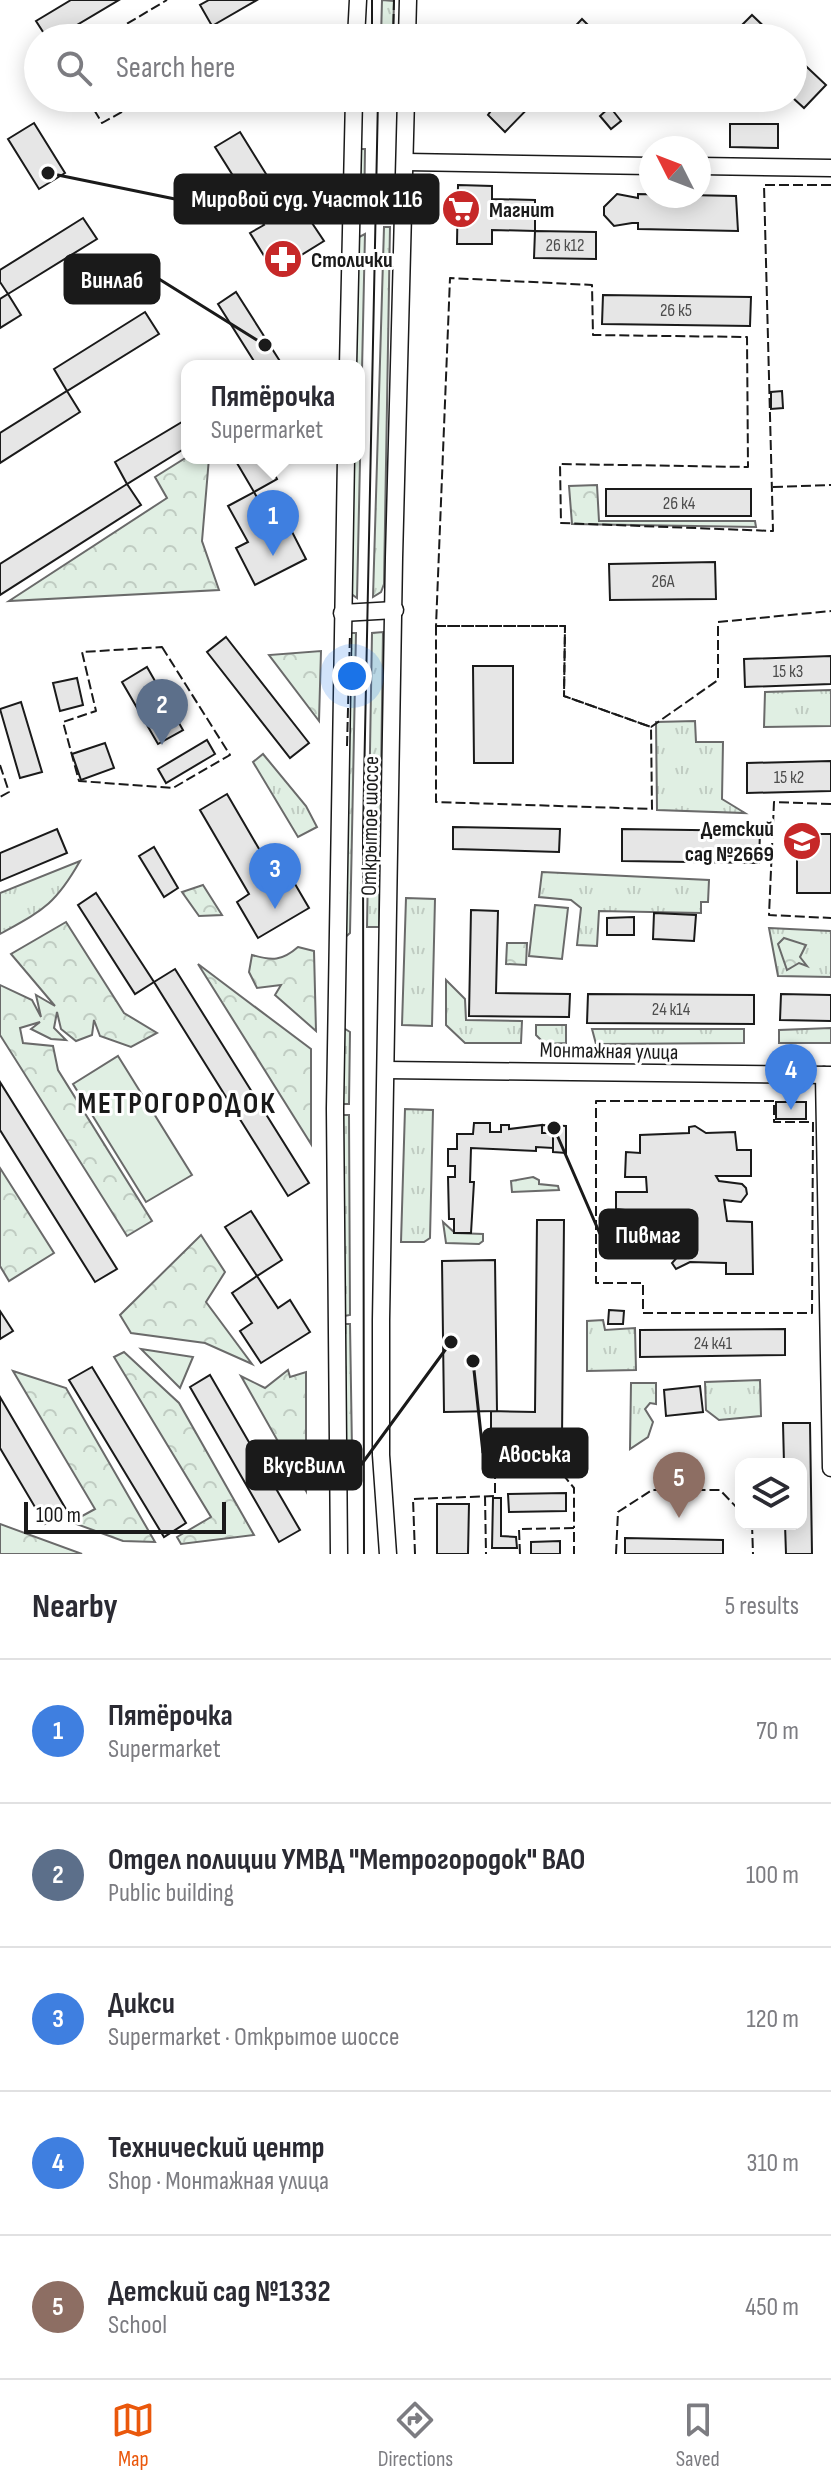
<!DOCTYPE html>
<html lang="en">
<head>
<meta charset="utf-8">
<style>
  :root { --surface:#fff; --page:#f7f7f7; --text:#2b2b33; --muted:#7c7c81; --line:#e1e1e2; --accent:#ea580c }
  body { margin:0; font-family:"Sofia Sans Condensed",sans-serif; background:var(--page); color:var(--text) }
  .controls { position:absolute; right:24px; bottom:24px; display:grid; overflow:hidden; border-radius:16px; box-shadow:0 4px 20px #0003 }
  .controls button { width:72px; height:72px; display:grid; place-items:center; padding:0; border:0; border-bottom:2px solid var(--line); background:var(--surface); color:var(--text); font:40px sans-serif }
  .compass { position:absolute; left:639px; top:136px; width:72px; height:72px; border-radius:50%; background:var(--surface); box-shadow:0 4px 20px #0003; rotate:312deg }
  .scale { position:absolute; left:24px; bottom:20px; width:202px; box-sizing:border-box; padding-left:8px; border:4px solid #1a1a1a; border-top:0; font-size:22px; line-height:28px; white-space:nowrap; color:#1a1a1a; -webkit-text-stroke:6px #fff; paint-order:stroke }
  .you { position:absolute; left:352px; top:676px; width:28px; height:28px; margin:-20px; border:6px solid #fff; border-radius:50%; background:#1a73e8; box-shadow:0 0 0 12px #1a73e833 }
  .badge { display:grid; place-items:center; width:52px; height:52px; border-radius:50%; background:var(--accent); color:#fff; font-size:26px; font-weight:700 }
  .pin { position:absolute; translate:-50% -66px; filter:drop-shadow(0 2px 4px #0008) }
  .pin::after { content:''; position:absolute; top:42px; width:28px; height:24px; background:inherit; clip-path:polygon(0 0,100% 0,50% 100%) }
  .popup { position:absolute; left:181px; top:360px; width:184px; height:104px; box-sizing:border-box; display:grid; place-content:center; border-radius:16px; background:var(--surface); filter:drop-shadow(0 2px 6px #0005); font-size:26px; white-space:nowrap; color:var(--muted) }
  .popup b { font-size:30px; color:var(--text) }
  .popup::after { content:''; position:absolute; left:50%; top:100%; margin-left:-16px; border:16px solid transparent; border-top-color:var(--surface) }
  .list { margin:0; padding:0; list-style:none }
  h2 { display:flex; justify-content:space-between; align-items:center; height:104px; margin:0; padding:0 32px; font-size:34px }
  h2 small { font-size:26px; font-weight:400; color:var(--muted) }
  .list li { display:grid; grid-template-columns:52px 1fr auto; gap:24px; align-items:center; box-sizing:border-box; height:144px; padding:0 32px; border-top:2px solid var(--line) }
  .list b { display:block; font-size:30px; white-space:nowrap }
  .list p { margin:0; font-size:26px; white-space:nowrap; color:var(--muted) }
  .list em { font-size:26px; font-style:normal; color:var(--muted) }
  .icon { flex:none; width:44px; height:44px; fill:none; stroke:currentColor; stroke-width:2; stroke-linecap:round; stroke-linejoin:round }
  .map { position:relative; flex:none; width:831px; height:1554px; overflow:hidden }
  .search { position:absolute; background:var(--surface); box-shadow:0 4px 20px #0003; left:24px; right:24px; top:24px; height:88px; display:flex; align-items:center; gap:20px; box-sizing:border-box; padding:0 28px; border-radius:44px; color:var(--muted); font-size:30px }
  .sheet { height:824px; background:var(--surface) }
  nav { display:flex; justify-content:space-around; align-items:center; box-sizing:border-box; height:112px; border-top:2px solid var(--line); background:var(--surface); font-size:22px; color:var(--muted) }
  nav a { display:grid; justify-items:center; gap:4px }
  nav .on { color:var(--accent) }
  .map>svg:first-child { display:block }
  .grass { fill:url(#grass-tufts); stroke:#6a6a6a; stroke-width:2 }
  .forest { fill:url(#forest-crowns); stroke:#6a6a6a; stroke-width:2 }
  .pitch { fill:#e0efe3; stroke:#6a6a6a; stroke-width:2 }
  .building { fill:#e6e6e6; stroke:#1a1a1a; stroke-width:2 }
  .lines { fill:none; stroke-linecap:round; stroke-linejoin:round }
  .minor-casing { stroke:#1a1a1a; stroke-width:19 }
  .minor { stroke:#fff; stroke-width:16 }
  .tram { stroke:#1a1a1a; stroke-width:2 }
  .fence { stroke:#1a1a1a; stroke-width:2; stroke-dasharray:10 4; stroke-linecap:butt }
  .labels { text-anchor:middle; stroke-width:6; stroke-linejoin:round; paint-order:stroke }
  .number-label { font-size:18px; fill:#4d4d4d }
  .poi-label { font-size:22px; font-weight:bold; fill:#1a1a1a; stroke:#fff; text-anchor:start }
  .street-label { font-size:22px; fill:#1a1a1a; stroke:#fff }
  .district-label { font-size:30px; font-weight:bold; letter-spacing:2px; fill:#1a1a1a; stroke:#fff }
  .leader { fill:none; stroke:#1a1a1a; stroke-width:3 }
  .callout-dot { fill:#1a1a1a; stroke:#fff; stroke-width:3 }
  .callout { fill:#1a1a1a; stroke:#1a1a1a; stroke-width:3 }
  .callout-label { font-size:24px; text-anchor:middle; font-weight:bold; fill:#fff }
</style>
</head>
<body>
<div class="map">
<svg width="831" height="1554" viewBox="0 0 831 1554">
  <defs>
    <pattern id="grass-tufts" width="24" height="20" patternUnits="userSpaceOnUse" patternTransform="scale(2)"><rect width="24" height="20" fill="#e0efe3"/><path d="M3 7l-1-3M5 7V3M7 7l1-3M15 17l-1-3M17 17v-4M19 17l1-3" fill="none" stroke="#c0ccc2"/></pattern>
    <pattern id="forest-crowns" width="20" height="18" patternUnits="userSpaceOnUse" patternTransform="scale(2)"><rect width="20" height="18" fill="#e0efe3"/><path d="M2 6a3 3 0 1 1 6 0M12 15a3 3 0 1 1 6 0" fill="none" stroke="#c0ccc2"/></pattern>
  </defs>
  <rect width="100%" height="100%" fill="#fff"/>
  <g class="grass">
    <path d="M382,0l12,1 -1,37h-12z"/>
    <path d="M359,149h6l-1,71 -7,4z"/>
    <path d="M384,227h6l-6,357 -3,8 -8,5z"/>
    <path d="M365,234l-8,364 -7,-5 3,-135h6v-92h-4l2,-128z"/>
    <path d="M383,632l-4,295h-12l5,-294z"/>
    <path d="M349,633h7l-6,300 -8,7z"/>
    <path d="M831,690v36l-67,1 1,-35z"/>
    <path d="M695,721l1,21h27l-1,57 23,14 -88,-3 -1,-88z"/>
    <path d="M263,754l43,52 11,21 -19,10 -45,-75z"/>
    <path d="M80,861c-25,44 -37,49 -80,73v-41z"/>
    <path d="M542,872l167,8 -1,22h-7v11l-102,-2 -2,35 -20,-1 4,-37 -10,-8 -32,-3z"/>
    <path d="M406,898l29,1 -3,127 -30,-1z"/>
    <path d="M769,928l62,3v46l-53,-1z"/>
    <path d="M446,980l19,19 1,21 56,1 -1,22h-56l-19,-18z"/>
    <path d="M536,1025h30v18l-21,1 -9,-9z"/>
    <path d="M342,1027l8,5 -1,72h-7z"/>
    <path d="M831,1028v15h-52v-13z"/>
    <path d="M592,1029h152v14l-148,1z"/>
    <path d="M405,1109l28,1 -3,128 -6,4h-23z"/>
    <path d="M343,1115h6l1,200 -6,1z"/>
    <path d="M443,1222l12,11 28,1v7l-4,3 -33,-1z"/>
    <path d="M603,1320l2,10 30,-2 1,42 -49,1v-50z"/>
    <path d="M345,1324h5l2,126h-7z"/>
    <path d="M141,1349l52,8 -13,31z"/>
    <path d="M760,1380l1,36 -42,4 -13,-10 -1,-28z"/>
    <path d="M631,1383h25v21l-6,-1 -5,6 8,13 -5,15 -18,12z"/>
  </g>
  <g class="forest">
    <path d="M187,457l22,1 -7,83 17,49 -210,11 158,-103 -12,-21z"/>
    <path d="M597,485l2,36h156l1,6 -184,-3 -3,-38z"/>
    <path d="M321,651l-2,70 -50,-66z"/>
    <path d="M203,885l19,30 -23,1 -17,-24z"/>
    <path d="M66,922l58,91 33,20 -26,14 -31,-11 -6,-16 -2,15 -16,6 -15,-12 -4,-17 -3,16 12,12 -15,-1 -20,-10 9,-7 -20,6 3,15 30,3 5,24 94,151 -25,15 -127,-201v-50l32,15 9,17 -5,-22 19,11 -44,-52z"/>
    <path d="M784,938l22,7 -6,12 7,9 -8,-3 -12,7 -9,-26z"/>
    <path d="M507,943h20l-1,22 -20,-1z"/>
    <path d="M298,947l16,4 2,80 -41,-36 6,-10 -24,3 -8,-16 3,-17c20,6 30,6 46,-8z"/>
    <path d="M198,964l113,85v95z"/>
    <path d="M0,1168l54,85 -45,28 -9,-15z"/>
    <path d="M533,1177l6,3v4l19,2 1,4 -47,2 -1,-11z"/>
    <path d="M201,1235l24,37 -19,30 46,62 -47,-21 -74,-10 -11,-18z"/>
    <path d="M124,1352l55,51 75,132 -73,9 -4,-7 34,-20 -97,-160z"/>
    <path d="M288,1370l2,7 16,-5v119l-65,-115 24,12z"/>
    <path d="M13,1371l53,17 89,154 -32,-1 -52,-19 24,-13z"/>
    <path d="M0,1524l82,30h-82z"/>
  </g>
  <g class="pitch">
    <path d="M535,905l33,3 -6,51 -33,-3z"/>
    <path d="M118,1056l74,119 -46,27 -73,-118z"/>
  </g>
  <g class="building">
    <path d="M71,0h48l-64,38h-8l-11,-17z"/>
    <path d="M209,0h48l-45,26 -12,-21z"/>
    <path d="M752,15l24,23h-47z"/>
    <path d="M582,19l19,19 7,-7 6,6 -1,1h-49z"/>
    <path d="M793,54l33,31 -22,23 -11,-10z"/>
    <path d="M500,98h38l-33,34 -17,-17z"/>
    <path d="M610,107l11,14 -10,8 -11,-13z"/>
    <path d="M34,123l31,50 -26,16 -31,-50z"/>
    <path d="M730,124h48v24l-48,-1z"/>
    <path d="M240,132l49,79 11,-6 24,36 -50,31 -24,-39 14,-8 -49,-78z"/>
    <path d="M458,185l34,1v13l43,1v31l-43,-1v14h-35z"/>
    <path d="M617,194l21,4v-4l98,2 2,35 -100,-2v-6h-6l-18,3 -10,-11v-8z"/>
    <path d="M83,218l14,21 -89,55 -8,-12v-12z"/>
    <path d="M535,231l61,1v27l-62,-1z"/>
    <path d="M236,292l47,74h-26l-39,-62z"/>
    <path d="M8,294l13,21 -21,13v-29z"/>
    <path d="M603,295l148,2 -1,29 -148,-2z"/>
    <path d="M145,312l14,22 -92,57 -13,-22z"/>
    <path d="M67,391l13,21 -80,51v-30z"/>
    <path d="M782,391l1,17 -12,1v-17z"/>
    <path d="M187,419v28l-60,37 -12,-22z"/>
    <path d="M234,458h32l11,21 -23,13z"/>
    <path d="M127,484l14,21 -141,90v-31z"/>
    <rect x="606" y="489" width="145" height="27"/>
    <path d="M254,492l20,36 13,-6 19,37 -51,26 -19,-37 12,-6 -20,-36z"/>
    <path d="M715,562l1,37 -106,1 -1,-36z"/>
    <path d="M226,637l83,106 -19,15 -83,-106z"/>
    <path d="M831,656v28l-86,3 -1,-28z"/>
    <path d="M473,666h40v97h-39z"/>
    <path d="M147,667l36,63 -25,14 -36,-62z"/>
    <path d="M77,678l6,27 -23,6 -7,-28z"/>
    <path d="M21,702l21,70 -22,6 -20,-69z"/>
    <path d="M207,740l8,14 -49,29 -8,-14z"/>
    <path d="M105,743l9,25 -33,12 -9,-26z"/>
    <path d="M831,761v30l-84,2v-30z"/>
    <path d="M227,794l49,84 12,-6 21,36 -51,30 -21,-36 12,-8 -49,-84z"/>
    <path d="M453,827l107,2 -1,23 -106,-3z"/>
    <path d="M57,829l10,24 -67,28v-28z"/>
    <path d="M622,829l138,2 -1,32 -137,-2z"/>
    <rect x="797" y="834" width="34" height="59"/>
    <path d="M154,847l24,41 -14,9 -25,-41z"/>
    <path d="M96,893l58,89 -19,12 -57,-89z"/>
    <path d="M471,910l27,1 -2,82 74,1 -1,23 -100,-1z"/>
    <path d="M654,913l42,2 -2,26 -41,-2z"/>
    <path d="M634,917v18h-27v-17z"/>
    <path d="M175,969l134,214 -21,13 -134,-214z"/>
    <path d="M588,994l166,1v29l-167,-1z"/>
    <path d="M781,994l50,1v26l-51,-1z"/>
    <path d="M0,1082l117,187 -22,13 -95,-152z"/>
    <rect x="776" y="1102" width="30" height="17"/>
    <path d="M474,1123h16v9h11v-7h8v4l33,-4v8h11v15l-17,-1v4l-65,-3 -1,34h4l-3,51h-17v-14h-5l-1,-42h7v-11h-7v-17h9v-15h16z"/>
    <path d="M542,1125l24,1v27l-13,-1v-19h-11z"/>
    <path d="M695,1126l11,7 29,-1 2,18h14v26h-35l3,5 23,3 4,4 1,6 -6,8 -17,-2 3,21 25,1 1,52h-27v-11l-36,-1 -14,7 -4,-6 9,-10v-9h-59l2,-34 -8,-1v-17h31l-1,-15h-21l1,-25 14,1v-18l49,-2v-6z"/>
    <path d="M251,1211l31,49 -25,16 -32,-49z"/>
    <path d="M537,1220h27l-2,219h-71v-28l44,1z"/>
    <path d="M495,1260l2,151 -53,1 -2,-151z"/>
    <path d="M257,1276l21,32 12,-8 20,32 -49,31 -21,-32 12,-8 -20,-30z"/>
    <path d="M609,1310l15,1 -1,13h-15z"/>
    <path d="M0,1311l13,20 -13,8z"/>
    <path d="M785,1329v26l-145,2v-27z"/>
    <path d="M92,1367l94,156 -22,14 -95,-157z"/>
    <path d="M210,1375l90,155 -21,12 -89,-155z"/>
    <path d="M700,1386l3,26 -37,4 -2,-26z"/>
    <path d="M0,1397l67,114 -22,13 -45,-76z"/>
    <path d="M783,1423h27l2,131h-26l-1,-30h16v-60h-17z"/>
    <path d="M566,1493v18l-57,1 -1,-18z"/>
    <path d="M493,1498h8v38l15,1 1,11h-25z"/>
    <path d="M437,1504h32l-1,50h-31z"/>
    <path d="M625,1538l98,2v14h-98z"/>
    <path d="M560,1541v13h-29v-12z"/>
  </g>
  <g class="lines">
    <defs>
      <g id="minor">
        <path d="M356,38l2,-38"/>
        <path d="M407,38l1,-38"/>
        <path d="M406,162l245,4"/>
        <path d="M699,166l132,2"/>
        <path d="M348,366l6,-268"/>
        <path d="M342,613l53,-3"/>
        <path d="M386,1070l445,5"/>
        <path d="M824,1075l7,393"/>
        <path d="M339,1554l-4,-445 11,-651"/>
        <path d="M388,1554l-7,-99v-135l13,-762 12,-460"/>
      </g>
    </defs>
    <use href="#minor" class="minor-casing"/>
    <use href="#minor" class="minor"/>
    <g class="tram">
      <path d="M372,38v-38"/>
      <path d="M364,1554l-1,-722 15,-734"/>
    </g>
    <g class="fence">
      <path d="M211,24l8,14"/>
      <path d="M103,38l64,-38"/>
      <path d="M393,38l1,-38"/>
      <path d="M87,98l15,25 45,-25"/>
      <path d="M831,185h-67l9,346 -212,-8 -1,-59 188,3 -1,-130 -154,-2 -1,-50 -142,-7 -14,348h129l-1,70 87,31 67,-47v-58l113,-11"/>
      <path d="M773,487l58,-2"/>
      <path d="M436,626h129l-1,70 87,31 1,82 -216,-7z"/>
      <path d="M162,647l68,108 -57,33 -94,-7 -16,-59 33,-11 -14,-59z"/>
      <path d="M347,746l3,-112"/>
      <path d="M0,765l9,27 -9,5"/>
      <path d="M831,804l-57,-2 -5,113 62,3"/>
      <path d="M596,1101h178v21h39l-1,191h-169v-30h-47z"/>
      <path d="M485,1496l1,58"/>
      <path d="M752,1524l1,30"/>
      <path d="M415,1554l-2,-55 82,-3v-21l70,2 9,11v40"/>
      <path d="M520,1554l-1,-25 55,-1v26"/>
      <path d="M616,1554l2,-42 34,-22h68l21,22"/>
    </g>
  </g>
  <defs>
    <symbol id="supermarket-disc" viewBox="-11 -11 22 22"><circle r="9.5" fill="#c62828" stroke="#fff"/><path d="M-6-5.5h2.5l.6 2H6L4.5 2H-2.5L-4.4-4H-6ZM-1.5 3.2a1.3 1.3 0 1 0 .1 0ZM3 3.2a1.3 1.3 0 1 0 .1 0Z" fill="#fff"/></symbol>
    <symbol id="pharmacy-disc" viewBox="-11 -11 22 22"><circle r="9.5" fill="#c62828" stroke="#fff"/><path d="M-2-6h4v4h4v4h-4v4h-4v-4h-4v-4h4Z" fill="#fff"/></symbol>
    <symbol id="school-disc" viewBox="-11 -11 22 22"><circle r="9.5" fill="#c62828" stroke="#fff"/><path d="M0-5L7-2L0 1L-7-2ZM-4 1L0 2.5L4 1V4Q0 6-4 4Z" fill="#fff"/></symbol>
  </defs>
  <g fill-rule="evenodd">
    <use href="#supermarket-disc" x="439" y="187" width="44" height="44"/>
    <use href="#pharmacy-disc" x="261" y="237" width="44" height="44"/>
    <use href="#school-disc" x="780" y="819" width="44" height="44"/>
  </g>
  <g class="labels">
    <g class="number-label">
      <text x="565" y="251">26 к12</text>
      <text x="676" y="316">26 к5</text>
      <text x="679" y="509">26 к4</text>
      <text x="663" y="587">26А</text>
      <text x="788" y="677">15 к3</text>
      <text x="789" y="783">15 к2</text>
      <text x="671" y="1015">24 к14</text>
      <text x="713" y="1349">24 к41</text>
    </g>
    <g class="poi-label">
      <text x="489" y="217">Магнит</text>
      <text x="311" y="267">Столички</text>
      <text x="774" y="836" text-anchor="end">Детский<tspan x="774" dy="25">сад №2669</tspan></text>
    </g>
    <g class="street-label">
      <text transform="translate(369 826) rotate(-89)" y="8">Открытое шоссе</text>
      <text transform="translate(609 1050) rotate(1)" y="8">Монтажная улица</text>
    </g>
    <g class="district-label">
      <text x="177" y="1113">МЕТРОГОРОДОК</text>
    </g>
  </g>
  <path class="leader" d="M48 173L175 199M265 345L159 279M554 1128L600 1234M473 1361L483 1453M451 1342L361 1465"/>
  <g class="callout-dot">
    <circle cx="48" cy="173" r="8"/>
    <circle cx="265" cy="345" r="8"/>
    <circle cx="554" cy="1128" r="8"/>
    <circle cx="473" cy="1361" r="8"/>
    <circle cx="451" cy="1342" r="8"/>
  </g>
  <g class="callout">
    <rect x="175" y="175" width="263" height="48" rx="8"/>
    <rect x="65" y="255" width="94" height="48" rx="8"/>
    <rect x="600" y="1210" width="97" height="48" rx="8"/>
    <rect x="483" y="1429" width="104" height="48" rx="8"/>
    <rect x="247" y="1441" width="114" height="48" rx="8"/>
  </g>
  <g class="callout-label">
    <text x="307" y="207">Мировой суд. Участок 116</text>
    <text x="112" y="288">Винлаб</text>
    <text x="648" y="1243">Пивмаг</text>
    <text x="535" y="1462">Авоська</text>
    <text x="304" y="1473">ВкусВилл</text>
  </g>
</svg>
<div class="controls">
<button><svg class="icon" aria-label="layers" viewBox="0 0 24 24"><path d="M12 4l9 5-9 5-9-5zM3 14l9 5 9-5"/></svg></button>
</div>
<svg class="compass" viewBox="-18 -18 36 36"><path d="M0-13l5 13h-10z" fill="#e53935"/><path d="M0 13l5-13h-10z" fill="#7c7c81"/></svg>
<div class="scale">100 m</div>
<div class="you"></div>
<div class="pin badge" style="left:273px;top:556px;background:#3f7fe0">1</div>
<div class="popup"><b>Пятёрочка</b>Supermarket</div>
<div class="pin badge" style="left:162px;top:745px;background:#5c6f8a">2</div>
<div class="pin badge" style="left:275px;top:909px;background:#3f7fe0">3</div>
<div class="pin badge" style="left:791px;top:1110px;background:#3f7fe0">4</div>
<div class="pin badge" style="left:679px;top:1518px;background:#8d6e63">5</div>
<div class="search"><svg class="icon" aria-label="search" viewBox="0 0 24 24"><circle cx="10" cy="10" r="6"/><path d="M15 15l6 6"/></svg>Search here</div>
</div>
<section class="sheet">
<h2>Nearby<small>5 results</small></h2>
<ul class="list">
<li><span class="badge" style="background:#3f7fe0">1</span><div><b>Пятёрочка</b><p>Supermarket</p></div><em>70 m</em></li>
<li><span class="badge" style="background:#5c6f8a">2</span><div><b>Отдел полиции УМВД &quot;Метрогородок&quot; ВАО</b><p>Public building</p></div><em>100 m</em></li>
<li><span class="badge" style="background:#3f7fe0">3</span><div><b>Дикси</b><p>Supermarket · Открытое шоссе</p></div><em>120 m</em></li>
<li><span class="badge" style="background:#3f7fe0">4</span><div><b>Технический центр</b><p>Shop · Монтажная улица</p></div><em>310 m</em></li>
<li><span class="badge" style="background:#8d6e63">5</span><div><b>Детский сад №1332</b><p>School</p></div><em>450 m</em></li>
</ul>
</section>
<nav>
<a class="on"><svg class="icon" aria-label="map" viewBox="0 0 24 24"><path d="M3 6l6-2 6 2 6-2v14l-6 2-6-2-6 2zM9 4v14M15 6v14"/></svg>Map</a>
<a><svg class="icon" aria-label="directions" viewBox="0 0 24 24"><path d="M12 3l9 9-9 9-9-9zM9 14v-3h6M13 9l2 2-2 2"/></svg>Directions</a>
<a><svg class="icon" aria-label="saved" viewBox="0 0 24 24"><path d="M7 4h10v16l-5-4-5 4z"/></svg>Saved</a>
</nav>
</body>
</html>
